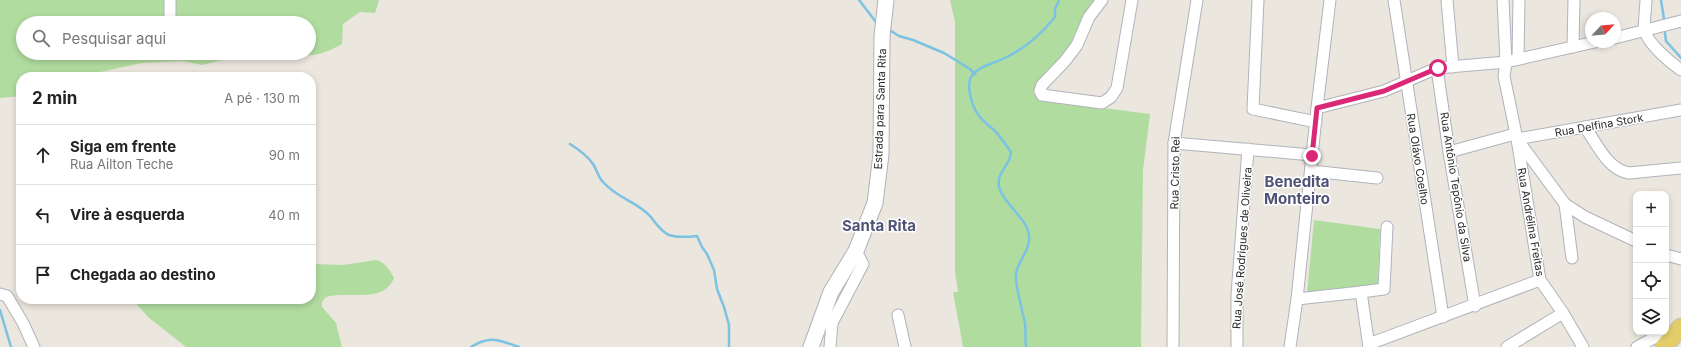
<!DOCTYPE html>
<html lang="pt">
<head>
<meta charset="utf-8">
<style>
  :root { --surface:#fff; --page:#f6f6f6; --text:#222; --muted:#767676; --line:#e0e0e0 }
  body { margin:0; font-family:Inter,sans-serif; background:var(--page); color:var(--text) }
  .controls { position:absolute; right:12px; bottom:12px; display:grid; overflow:hidden; border-radius:8px; box-shadow:0 2px 6px #0003 }
  .controls button { width:36px; height:36px; display:grid; place-items:center; padding:0; border:0; border-bottom:1px solid var(--line); background:var(--surface); color:var(--text); font:20px sans-serif }
  .compass { position:absolute; left:1585px; top:12px; width:36px; height:36px; border-radius:50%; background:var(--surface); box-shadow:0 2px 6px #0003; rotate:64deg }
  .stop { position:absolute; width:12px; height:12px; margin:-9px; border:3px solid #db2777; border-radius:50%; background:#fff }
  .stop.end { background:#db2777; border-color:#fff; box-shadow:0 1px 4px #0008 }
  .list { margin:0; padding:0; list-style:none }
  h2 { display:flex; justify-content:space-between; align-items:center; height:52px; margin:0; padding:0 16px; font-size:17px }
  h2 small { font-size:13px; font-weight:400; color:var(--muted) }
  .list li { display:grid; grid-template-columns:26px 1fr auto; gap:12px; align-items:center; box-sizing:border-box; height:60px; padding:0 16px; border-top:1px solid var(--line) }
  .list b { display:block; font-size:15px; white-space:nowrap }
  .list p { margin:0; font-size:13px; white-space:nowrap; color:var(--muted) }
  .list em { font-size:13px; font-style:normal; color:var(--muted) }
  .icon { flex:none; width:22px; height:22px; fill:none; stroke:currentColor; stroke-width:2; stroke-linecap:round; stroke-linejoin:round }
  .map { position:relative; flex:none; width:1681px; height:347px; overflow:hidden }
  .search { position:absolute; background:var(--surface); box-shadow:0 2px 6px #0003; left:16px; top:16px; width:300px; height:44px; display:flex; align-items:center; gap:10px; box-sizing:border-box; padding:0 14px; border-radius:22px; color:var(--muted); font-size:15px }
  .panel { position:absolute; background:var(--surface); box-shadow:0 2px 6px #0003; left:16px; top:72px; width:300px; height:232px; border-radius:16px }
  .map>svg:first-child { display:block }
  .green { fill:#b1dca0 }
  .lines { fill:none; stroke-linecap:round; stroke-linejoin:round }
  .stream { stroke:#7bc2e3; stroke-width:2.5 }
  .minor-casing { stroke:#b1b3bc; stroke-width:13 }
  .secondary-casing { stroke:#b1b3bc; stroke-width:17 }
  .primary-casing { stroke:#c3c3c3; stroke-width:19 }
  .minor { stroke:#fff; stroke-width:11 }
  .secondary { stroke:#fff; stroke-width:15 }
  .primary { stroke:#e3cd6b; stroke-width:17 }
  .route { stroke:#db2777; stroke-width:5 }
  .labels { text-anchor:middle; stroke-width:3; stroke-linejoin:round; paint-order:stroke }
  .street-label { font-size:11px; fill:#2a2a2a; stroke:#fff }
  .district-label { font-size:15px; font-weight:bold; fill:#4f5477; stroke:#fff }
</style>
</head>
<body>
<div class="map">
<svg width="1681" height="347" viewBox="0 0 1681 347">
  <rect width="100%" height="100%" fill="#ebe6de"/>
  <g class="green">
    <path d="M0,0h379l-4,13 -15,-1 -17,12 -1,20c-15,8 -29,15 -46,9h13v-30h-286v30h227l-48,12 -20,-4 -20,1 -21,1 -63,14h-57v19l-21,2z"/>
    <path d="M950,0h145c-11,37 -33,61 -58,89l51,17 62,8 -7,56 -2,177h-178l-10,-55h5l-3,-20v-250z"/>
    <path d="M1314,220l66,9 -2,56 -71,8z"/>
    <path d="M376,260c9,2 14,10 18,18 -11,27 -48,12 -68,19l-4,5v5l14,16 6,24h-156l-38,-30 -16,-18h179v-35l32,1z"/>
  </g>
  <g class="lines">
    <g class="stream">
      <path d="M859,0l17,22"/>
      <path d="M1661,0l3,19"/>
      <path d="M891,31l8,5 14,4 31,13 26,16 5,5"/>
      <path d="M1665,33l1,8 15,17"/>
      <path d="M570,144c8,5 17,11 23,20 4,6 5,13 10,18 14,16 34,20 47,34 6,7 10,15 19,19 9,3 19,2 28,1l5,11 5,7 7,16 3,19 7,18 5,18v22"/>
      <path d="M0,310l11,37"/>
      <path d="M471,347c20,-12 27,-7 48,0"/>
      <path d="M1026,347c-1,-8 0,-16 -1,-24 -2,-9 -11,-43 -9,-49 2,-14 15,-24 13,-39 -2,-19 -34,-36 -30,-56 2,-10 12,-16 12,-27 -5,-7 -11,-16 -17,-22 -7,-6 -12,-9 -17,-17 -5,-8 -11,-27 -6,-36 7,-11 24,-14 34,-19 19,-9 37,-25 50,-41v-8l4,-9"/>
    </g>
    <defs>
      <g id="minor">
        <path d="M170,0v15"/>
        <path d="M1102,0l-13,17 -12,28 -12,16 -23,24 -2,6 2,4 60,8 9,-6 6,-9 15,-88"/>
        <path d="M1258,0l-5,109 63,13"/>
        <path d="M1394,0l49,317"/>
        <path d="M1447,0l6,67"/>
        <path d="M1503,0l3,62 -2,14 13,63 23,141 23,33 20,34"/>
        <path d="M1646,0c0,8 -3,25 -1,31 3,13 26,32 36,39"/>
        <path d="M1615,38l66,-17"/>
        <path d="M1573,47l1,-47"/>
        <path d="M1518,59l1,-59"/>
        <path d="M1437,68l12,84 26,154"/>
        <path d="M1317,108l67,-17 53,-23 69,-6 89,-20"/>
        <path d="M1585,127c12,17 23,43 44,46l52,-5"/>
        <path d="M1174,143l138,12"/>
        <path d="M1449,152l66,-18"/>
        <path d="M1311,171l66,7"/>
        <path d="M1565,204l7,54"/>
        <path d="M1636,241l-51,-24 -20,-13 -48,-65 164,-29"/>
        <path d="M1666,255l15,4"/>
        <path d="M1361,292l23,-3 3,-62"/>
        <path d="M0,294l7,2 16,27 11,24"/>
        <path d="M1297,299l64,-7 8,55"/>
        <path d="M898,315l7,32"/>
        <path d="M1369,344l171,-64"/>
        <path d="M830,347l2,-24 31,-59 -7,-13"/>
        <path d="M1173,347l1,-204 23,-143"/>
        <path d="M1237,347v-52l11,-146"/>
        <path d="M1290,347l7,-48 20,-191 13,-108"/>
        <path d="M1507,347l56,-34"/>
        <path d="M1637,347l28,-15"/>
      </g>
      <path id="secondary" d="M811,347l20,-55 25,-41 19,-48 6,-49 1,-118 4,-36"/>
      <path id="primary" d="M1664,347l17,-20"/>
    </defs>
    <use href="#minor" class="minor-casing"/>
    <use href="#secondary" class="secondary-casing"/>
    <use href="#primary" class="primary-casing"/>
    <use href="#minor" class="minor"/>
    <use href="#secondary" class="secondary"/>
    <use href="#primary" class="primary"/>
  </g>
  <g class="lines">
    <path class="route" d="M1312,156l5,-48 67,-17 54,-23"/>
  </g>
  <g class="labels">
    <g class="street-label">
      <text transform="translate(880 109) rotate(-88)" y="4">Estrada para Santa Rita</text>
      <text transform="translate(1599 125) rotate(-10)" y="4">Rua Delfina Stork</text>
      <text transform="translate(1418 159) rotate(81)" y="4">Rua Olávo Coelho</text>
      <text transform="translate(1175 173) rotate(-89)" y="4">Rua Cristo Rei</text>
      <text transform="translate(1456 187) rotate(81)" y="4">Rua Antônio Tepônio da Silva</text>
      <text transform="translate(1531 222) rotate(80)" y="4">Rua Andrélina Freitas</text>
      <text transform="translate(1242 248) rotate(-86)" y="4">Rua José Rodrigues de Oliveira</text>
    </g>
    <g class="district-label">
      <text x="1297" y="187">Benedita<tspan x="1297" dy="17">Monteiro</tspan></text>
      <text x="879" y="231">Santa Rita</text>
    </g>
  </g>
</svg>
<div class="controls">
<button>+</button>
<button>−</button>
<button><svg class="icon" aria-label="locate" viewBox="0 0 24 24"><circle cx="12" cy="12" r="6"/><path d="M12 2v4M12 18v4M2 12h4M18 12h4"/></svg></button>
<button><svg class="icon" aria-label="layers" viewBox="0 0 24 24"><path d="M12 4l9 5-9 5-9-5zM3 14l9 5 9-5"/></svg></button>
</div>
<svg class="compass" viewBox="-18 -18 36 36"><path d="M0-13l5 13h-10z" fill="#e53935"/><path d="M0 13l5-13h-10z" fill="#767676"/></svg>
<div class="stop" style="left:1438px;top:68px"></div>
<div class="stop end" style="left:1312px;top:156px"></div>
<div class="search"><svg class="icon" aria-label="search" viewBox="0 0 24 24"><circle cx="10" cy="10" r="6"/><path d="M15 15l6 6"/></svg>Pesquisar aqui</div>
<section class="panel">
<h2>2 min<small>A pé · 130 m</small></h2>
<ul class="list">
<li><svg class="icon" aria-label="ahead" viewBox="0 0 24 24"><path d="M12 20V5M6 11l6-6 6 6"/></svg><div><b>Siga em frente</b><p>Rua Ailton Teche</p></div><em>90 m</em></li>
<li><svg class="icon" aria-label="left" viewBox="0 0 24 24"><path d="M17 20v-9H6M10 6l-5 5 5 5"/></svg><div><b>Vire à esquerda</b></div><em>40 m</em></li>
<li><svg class="icon" aria-label="arrive" viewBox="0 0 24 24"><path d="M6 21V4h12l-3 4 3 4H6"/></svg><div><b>Chegada ao destino</b></div></li>
</ul>
</section>
</div>
</body>
</html>
